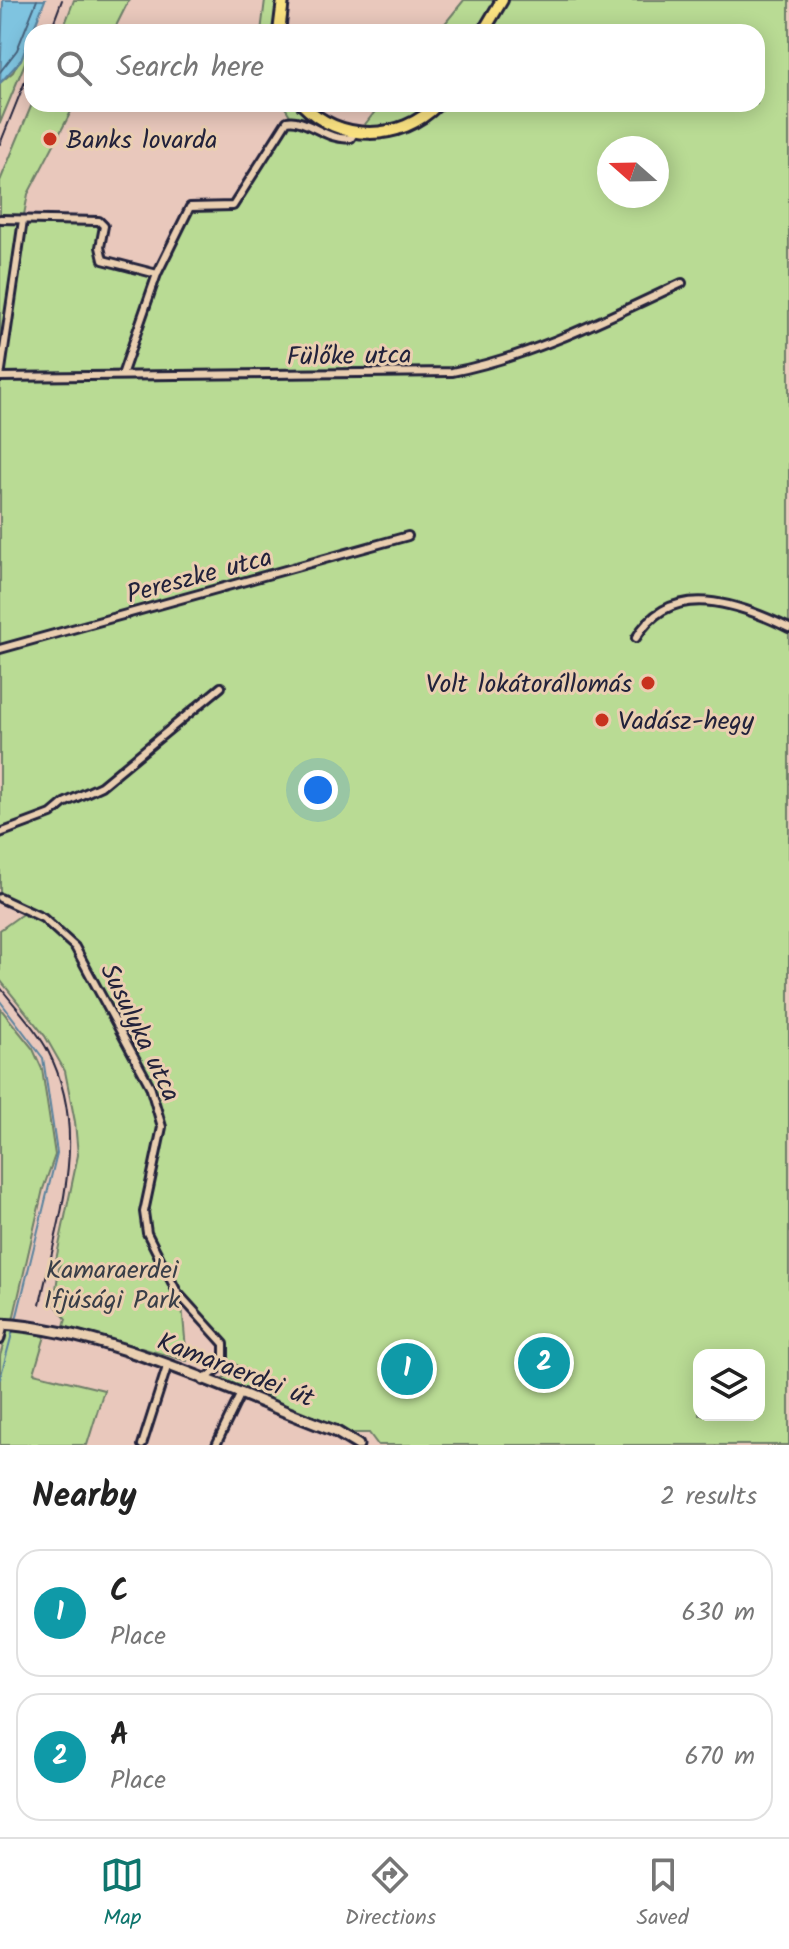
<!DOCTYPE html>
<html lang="en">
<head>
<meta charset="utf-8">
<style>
  :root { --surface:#fff; --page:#f2f2f2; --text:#222; --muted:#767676; --line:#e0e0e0; --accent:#0f766e }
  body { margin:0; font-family:Kalam,sans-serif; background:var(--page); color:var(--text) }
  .controls { position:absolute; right:24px; bottom:24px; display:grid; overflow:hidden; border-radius:16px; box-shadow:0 4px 20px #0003 }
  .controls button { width:72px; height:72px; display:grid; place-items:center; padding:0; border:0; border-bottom:2px solid var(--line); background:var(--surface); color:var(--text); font:40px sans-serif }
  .compass { position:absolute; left:597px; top:136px; width:72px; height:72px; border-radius:50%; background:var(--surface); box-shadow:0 4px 20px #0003; rotate:290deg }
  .you { position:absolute; left:318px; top:790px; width:28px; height:28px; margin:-20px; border:6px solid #fff; border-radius:50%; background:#1a73e8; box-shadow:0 0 0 12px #1a73e833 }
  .badge { display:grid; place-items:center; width:52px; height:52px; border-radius:50%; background:var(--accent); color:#fff; font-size:26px; font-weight:700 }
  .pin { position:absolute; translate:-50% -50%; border:4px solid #fff; box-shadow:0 2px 8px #0006 }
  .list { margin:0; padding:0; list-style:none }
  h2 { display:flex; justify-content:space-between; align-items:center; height:104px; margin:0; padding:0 32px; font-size:34px }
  h2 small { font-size:26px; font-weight:400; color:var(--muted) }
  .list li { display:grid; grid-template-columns:52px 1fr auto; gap:24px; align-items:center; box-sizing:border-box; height:128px; margin:0 16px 16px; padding:0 16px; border:2px solid var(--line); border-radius:24px }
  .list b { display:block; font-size:30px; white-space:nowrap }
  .list p { margin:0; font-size:26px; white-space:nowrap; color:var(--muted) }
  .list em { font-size:26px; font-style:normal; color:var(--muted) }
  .icon { flex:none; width:44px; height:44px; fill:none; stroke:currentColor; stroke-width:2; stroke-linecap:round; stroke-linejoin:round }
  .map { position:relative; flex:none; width:789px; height:1445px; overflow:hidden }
  .search { position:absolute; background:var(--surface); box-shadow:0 4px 20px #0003; left:24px; right:24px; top:24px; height:88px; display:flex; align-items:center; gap:20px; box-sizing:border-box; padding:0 28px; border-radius:24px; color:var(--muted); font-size:30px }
  .sheet { height:392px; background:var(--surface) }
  nav { display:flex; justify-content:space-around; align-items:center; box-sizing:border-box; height:112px; border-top:2px solid var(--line); background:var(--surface); font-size:22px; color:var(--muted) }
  nav a { display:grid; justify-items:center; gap:4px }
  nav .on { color:var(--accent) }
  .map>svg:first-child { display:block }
  .green { fill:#b9db94; stroke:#6e7e68; stroke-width:2; fill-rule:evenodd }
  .water { fill:#7fc4e0; stroke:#5a839e; stroke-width:2 }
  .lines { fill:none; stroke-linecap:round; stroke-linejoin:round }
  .shore { stroke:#47637d; stroke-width:2 }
  .stream { stroke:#5a839e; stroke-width:2 }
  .street-casing { stroke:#22223b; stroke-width:12 }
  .secondary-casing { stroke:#22223b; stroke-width:15 }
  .primary-casing { stroke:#22223b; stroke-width:16 }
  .street { stroke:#eacfb1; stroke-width:6 }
  .secondary { stroke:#eacfb1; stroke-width:9 }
  .primary { stroke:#f9e181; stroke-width:10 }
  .tram { stroke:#22223b; stroke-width:2 }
  .poi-dot { fill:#c8321e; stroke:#eacfb1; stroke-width:3 }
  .labels { text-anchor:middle; stroke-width:6; stroke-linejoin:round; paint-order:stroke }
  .poi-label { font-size:26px; fill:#22223b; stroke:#eacfb1; text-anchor:start }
  .street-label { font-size:26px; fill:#22223b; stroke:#eacfb1 }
  .park-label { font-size:26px; fill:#393e48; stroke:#eacfb1 }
</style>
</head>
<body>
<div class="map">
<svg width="789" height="1445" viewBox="0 0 789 1445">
  <rect width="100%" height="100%" fill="#e9c8bc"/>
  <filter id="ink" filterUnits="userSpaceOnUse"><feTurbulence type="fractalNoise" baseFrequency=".0125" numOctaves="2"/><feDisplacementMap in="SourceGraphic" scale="16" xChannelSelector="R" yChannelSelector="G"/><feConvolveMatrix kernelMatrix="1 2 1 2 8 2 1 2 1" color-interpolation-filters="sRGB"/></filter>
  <g filter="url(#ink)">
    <g class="green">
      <path d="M74,0h55l-16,32h-51z"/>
      <path d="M265,0h15l-4,32h-15z"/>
      <path d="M464,0h325v1445h-411l-9,-12h-18l-134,-52 26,-13 -15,-7 -5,-22 -41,-34 5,56 -123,-35 2,-7 -12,-16 6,-42 -4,-1 22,-105 -3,-33 -10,-51 -20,-35 -45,-56v-50l25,-18 -25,-11v-720l32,-77h43l-47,90 -5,26 79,2 1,38 54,14 33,-67 43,-1 49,-80 10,-7 -9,-15h13l22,18 41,10 22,-28h376v-72h-319zM609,148h48v48h-48zM699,1355h60v60h-60z"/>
      <path d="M32,35v11l-32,77v-40l13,-11z"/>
      <path d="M0,1008l33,41 9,20 13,86 -12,34 -30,131 -13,-1z"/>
      <path d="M8,1329l37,7 -11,37 70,17 -17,55h-87v-89z"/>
    </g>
    <path class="water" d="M3,0h42l-24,60 -21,23z"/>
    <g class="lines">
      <path class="shore" d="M0,72l17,-22 20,-50"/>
      <g class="stream">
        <path d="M0,1001l43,57 14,95 -42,171"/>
        <path d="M0,1379l13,-49"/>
      </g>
      <defs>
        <g id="street">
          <path d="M0,219l99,2 5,5 -4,21 3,13 54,14"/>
          <path d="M122,375l35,-101 33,-67 43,-1 54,-85c19,-4 40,21 64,17l4,-6"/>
          <path d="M0,377l452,-5c81,-16 155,-54 230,-89"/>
          <path d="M0,377l23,-157"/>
          <path d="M636,638c35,-60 104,-34 153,-10"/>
          <path d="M0,649l408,-113"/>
          <path d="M0,833l51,-19 13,-11 37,-17 120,-99"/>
          <path d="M0,898l43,20 32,29 75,139 12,41 -18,85 3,21 30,59 47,52v20l-21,17"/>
          <path d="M0,1340l4,-16"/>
          <path d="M142,1445l25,-78"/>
          <path d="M216,1445l24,-50"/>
        </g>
        <path id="secondary" d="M0,1324c109,6 233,69 335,107l23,14"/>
        <g id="primary">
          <path d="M279,32l4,-32"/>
          <path d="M483,32l19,-32"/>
          <path d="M302,104c37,38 98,39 136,0"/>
        </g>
      </defs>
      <use href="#street" class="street-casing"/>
      <use href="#secondary" class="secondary-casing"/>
      <use href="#primary" class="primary-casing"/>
      <use href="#street" class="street"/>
      <use href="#secondary" class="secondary"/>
      <use href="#primary" class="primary"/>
      <g class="tram">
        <path d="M50,32l12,-32"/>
        <path d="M0,144l32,-80"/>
        <path d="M0,987c16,21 36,41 48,64 43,82 10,169 -8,253"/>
      </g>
    </g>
  </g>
  <g class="poi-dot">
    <circle cx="50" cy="139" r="8"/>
    <circle cx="648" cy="683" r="8"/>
    <circle cx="602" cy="720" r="8"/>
  </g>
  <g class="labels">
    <g class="poi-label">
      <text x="66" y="148">Banks lovarda</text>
      <text x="632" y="692" text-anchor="end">Volt lokátorállomás</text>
      <text x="618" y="729">Vadász-hegy</text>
    </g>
    <g class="street-label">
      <text transform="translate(349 355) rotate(-1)" y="9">Fülőke utca</text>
      <text transform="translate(199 575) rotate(-15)" y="9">Pereszke utca</text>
      <text transform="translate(141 1032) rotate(64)" y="9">Susulyka utca</text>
      <text transform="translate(236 1369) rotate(21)" y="9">Kamaraerdei út</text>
    </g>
    <g class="park-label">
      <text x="112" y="1278">Kamaraerdei<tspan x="112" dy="30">Ifjúsági Park</tspan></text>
    </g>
  </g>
</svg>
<div class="controls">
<button><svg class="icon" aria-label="layers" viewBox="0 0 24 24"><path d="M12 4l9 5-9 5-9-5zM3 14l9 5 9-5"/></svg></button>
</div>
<svg class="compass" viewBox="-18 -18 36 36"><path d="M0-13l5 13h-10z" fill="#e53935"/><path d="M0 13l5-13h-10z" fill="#767676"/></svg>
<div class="you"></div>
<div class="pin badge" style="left:407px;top:1369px;background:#0f9aa8">1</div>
<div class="pin badge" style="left:544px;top:1363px;background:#0f9aa8">2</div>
<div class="search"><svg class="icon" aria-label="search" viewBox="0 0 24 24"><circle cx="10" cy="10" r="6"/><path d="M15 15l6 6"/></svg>Search here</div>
</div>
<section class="sheet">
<h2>Nearby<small>2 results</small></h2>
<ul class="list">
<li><span class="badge" style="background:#0f9aa8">1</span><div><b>C</b><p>Place</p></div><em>630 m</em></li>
<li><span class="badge" style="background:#0f9aa8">2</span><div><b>A</b><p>Place</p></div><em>670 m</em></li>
</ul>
</section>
<nav>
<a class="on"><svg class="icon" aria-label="map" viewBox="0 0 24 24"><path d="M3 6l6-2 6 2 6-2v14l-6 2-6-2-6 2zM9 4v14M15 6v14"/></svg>Map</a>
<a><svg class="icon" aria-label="directions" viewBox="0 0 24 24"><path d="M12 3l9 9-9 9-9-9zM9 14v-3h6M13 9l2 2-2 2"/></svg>Directions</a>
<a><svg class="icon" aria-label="saved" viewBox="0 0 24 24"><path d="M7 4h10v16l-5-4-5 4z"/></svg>Saved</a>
</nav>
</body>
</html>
